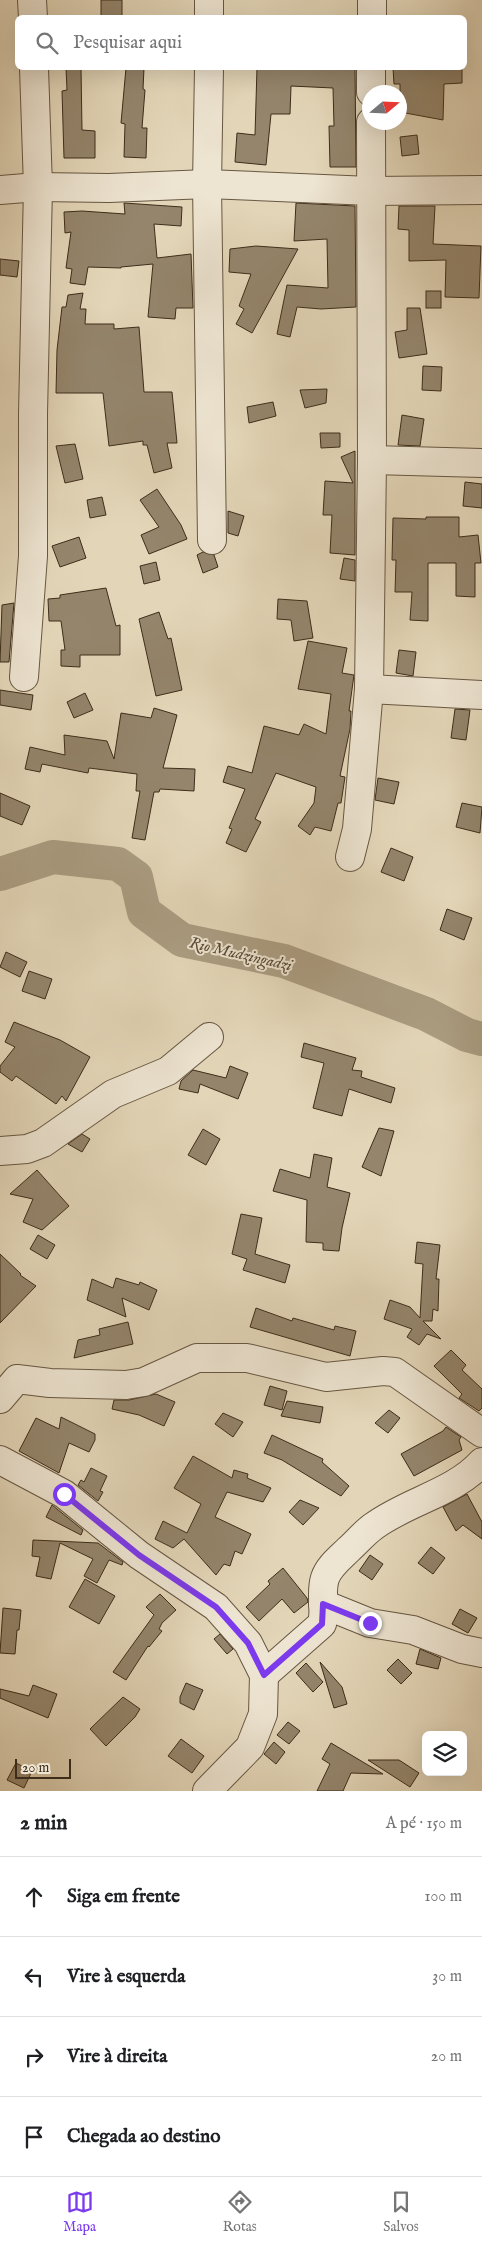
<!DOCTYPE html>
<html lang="pt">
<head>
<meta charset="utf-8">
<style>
  :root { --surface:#fff; --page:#f2f2f2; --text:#202124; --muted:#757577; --line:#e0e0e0; --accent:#7c3aed }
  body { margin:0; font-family:"IM FELL English",serif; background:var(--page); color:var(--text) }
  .controls { position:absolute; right:15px; bottom:15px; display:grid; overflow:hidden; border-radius:8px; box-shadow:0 5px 20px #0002 }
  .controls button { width:45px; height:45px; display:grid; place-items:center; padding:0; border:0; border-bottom:1px solid var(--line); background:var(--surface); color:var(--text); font:25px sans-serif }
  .compass { position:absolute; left:362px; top:85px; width:45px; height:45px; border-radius:50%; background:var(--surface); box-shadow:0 5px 20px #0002; rotate:71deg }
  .scale { position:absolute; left:15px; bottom:12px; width:56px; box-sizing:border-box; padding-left:5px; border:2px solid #3e2d1a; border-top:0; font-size:14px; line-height:18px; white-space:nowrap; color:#3e2d1a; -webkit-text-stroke:4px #ede4d1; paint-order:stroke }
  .stop { position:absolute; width:15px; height:15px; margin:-11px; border:4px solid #7c3aed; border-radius:50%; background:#fff }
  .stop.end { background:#7c3aed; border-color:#fff; box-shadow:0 1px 5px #0008 }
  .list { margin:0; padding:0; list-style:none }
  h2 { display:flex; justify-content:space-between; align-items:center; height:65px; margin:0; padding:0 20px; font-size:21px }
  h2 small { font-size:16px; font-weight:400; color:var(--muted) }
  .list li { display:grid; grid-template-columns:32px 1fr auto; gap:15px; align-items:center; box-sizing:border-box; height:80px; padding:0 20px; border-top:1px solid var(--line) }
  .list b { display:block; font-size:19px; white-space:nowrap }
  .list em { font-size:16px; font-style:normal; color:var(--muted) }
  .icon { flex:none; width:28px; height:28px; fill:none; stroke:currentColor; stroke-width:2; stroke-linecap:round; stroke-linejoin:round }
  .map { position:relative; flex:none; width:482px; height:1791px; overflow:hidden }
  .search { position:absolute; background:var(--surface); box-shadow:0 5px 20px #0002; left:15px; right:15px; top:15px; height:55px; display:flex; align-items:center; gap:12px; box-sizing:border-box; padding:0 18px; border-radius:8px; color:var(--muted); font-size:19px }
  .sheet { height:385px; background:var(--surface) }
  nav { display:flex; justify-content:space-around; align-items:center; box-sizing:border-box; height:70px; border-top:1px solid var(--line); background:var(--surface); font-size:14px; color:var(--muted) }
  nav a { display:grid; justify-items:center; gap:2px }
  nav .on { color:var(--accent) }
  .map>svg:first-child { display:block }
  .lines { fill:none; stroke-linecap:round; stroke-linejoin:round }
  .river { stroke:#ab9d82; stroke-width:34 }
  .building { fill:#94856c; stroke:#3e2d1a }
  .minor-casing { stroke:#675742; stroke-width:30 }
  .minor { stroke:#ede4d1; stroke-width:28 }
  .route { stroke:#7c3aed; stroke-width:6 }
  .labels { text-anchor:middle; stroke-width:4; stroke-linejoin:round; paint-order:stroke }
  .water-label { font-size:16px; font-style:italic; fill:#594934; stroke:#ede4d1 }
</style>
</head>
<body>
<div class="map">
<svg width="482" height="1791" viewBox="0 0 482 1791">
  <rect width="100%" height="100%" fill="#e3d6b8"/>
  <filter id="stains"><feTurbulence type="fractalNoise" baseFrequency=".004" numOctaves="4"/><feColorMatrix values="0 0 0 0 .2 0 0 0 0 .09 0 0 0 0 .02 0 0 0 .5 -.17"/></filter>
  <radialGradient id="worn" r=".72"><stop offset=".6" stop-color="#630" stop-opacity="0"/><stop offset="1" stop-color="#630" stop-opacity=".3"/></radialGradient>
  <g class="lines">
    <path class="river" d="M0,874l53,-17 65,7 18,13 8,35 38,28 102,21 142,53 41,21 15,4"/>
  </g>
  <g class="building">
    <rect x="101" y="0" width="21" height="18"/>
    <path d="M66,68h15l1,62 13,1v27h-31l-2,-67 5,-1z"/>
    <path d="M126,68h18l-1,21 2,1 -3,38h5l-1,30 -22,-1 1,-33 -4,-1z"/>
    <path d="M257,68h98l1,99h-26l-1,-41h5l-1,-38 -42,-2 -1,28h-19l-5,51 -31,-3 2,-29 18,2z"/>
    <path d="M393,68h69v15l-18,1 -1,36 -43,-8v-28h-6z"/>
    <path d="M417,135l2,19 -17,2 -2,-19z"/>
    <path d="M124,203l58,4 -1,19 -27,-2 3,34 34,-4 2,54h-17l-1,11 -27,-2 5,-53 -32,3v1l-33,-1 -3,18 -15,-2 2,-14 -6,-1 5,-36 -6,1 -1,-21 18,-1 43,3z"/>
    <path d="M296,203l59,3 1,101 -35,2 -24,-2 -7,30 -13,-3 10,-49 41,3 -1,-49 -33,2z"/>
    <path d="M399,206h36l-2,38 48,2 -2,52 -34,-1 1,-37 -37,1v-31l-11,-1z"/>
    <path d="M256,246l42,3 -46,84 -16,-9 8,-15 -5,-3 12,-32 -22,-2 1,-23z"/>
    <path d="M0,259l19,2 -2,16 -17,-2z"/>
    <rect x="426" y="291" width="15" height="17"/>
    <path d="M83,293l-3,16h6l-1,15h29v5l25,-2 5,65h28l5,51h-10l5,25 -18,5 -7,-28h-4v-4l-34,5 -6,-53h-47l1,-43 5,-43h4l2,-12z"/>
    <path d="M407,308h13l7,46 -28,4 -4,-26 12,-2z"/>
    <path d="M423,366l19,1 -1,24 -19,-1z"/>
    <path d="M327,389l-1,14 -21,5 -5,-18z"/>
    <path d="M273,402l3,14 -27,7 -2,-16z"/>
    <path d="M402,415l22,4 -4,27 -22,-1z"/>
    <path d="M320,433h20v14l-19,1z"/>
    <path d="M75,444l8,35 -18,4 -9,-37z"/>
    <path d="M355,451v104l-25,-2 2,-38h-9l2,-34 28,2 -12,-26z"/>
    <path d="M465,482l17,2v24l-19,-2z"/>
    <path d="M157,489l24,36 6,14 -38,15 -8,-19 18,-8 -19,-27z"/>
    <path d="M102,497l4,18 -16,3 -3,-18z"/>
    <path d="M228,511l16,5 -6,20 -10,-3z"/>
    <path d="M426,517h33v20l19,-2 3,28h-6v34l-19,-1v-33h-28v58l-18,-1 2,-28h-17l1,-32h-4l1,-42 33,1z"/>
    <path d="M79,537l7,21 -26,9 -8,-21z"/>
    <path d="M203,552l11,3 4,12 -15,6 -6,-18z"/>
    <path d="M344,558l11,2v21l-15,-2z"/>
    <path d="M156,562l4,18 -16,4 -4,-18z"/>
    <path d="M106,588l10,38 4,-1v30h-40v12l-19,-1v-16h4l-4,-29h-12l-1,-22 12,-1v-3z"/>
    <path d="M278,599l29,2 6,37 -19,3 -3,-21 -14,-1z"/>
    <path d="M14,603l-5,59h-9l2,-57z"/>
    <path d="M159,612l9,27 3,-1 11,52 -26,6 -17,-77z"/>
    <path d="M308,641l39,7 -5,25 12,2 -5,36h2l-1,18 -10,47 5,1 -4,26h-3l-7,28 -16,-4 -5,8 -12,-9 16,-23 2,-16 -40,-14 -21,46 6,3 -15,30 -20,-9 6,-14 -3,-1 16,-39 -22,-7 5,-16 24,7 12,-47 35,9 5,-11 22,10 5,-40 -33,-5z"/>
    <path d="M399,650l17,2 -3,24 -17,-3z"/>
    <path d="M0,690l33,5 -2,15 -31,-5z"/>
    <path d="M85,693l8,17 -19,8 -7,-16z"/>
    <path d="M154,708l23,7 -14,53 32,1 -1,22 -34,-2 -1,3h-5l-9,48 -13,-2 8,-47h-4l1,-17 -48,-6 -1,5 -46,-9 -2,8 -15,-3 5,-22 35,8 -1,-20 43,6 7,18 7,-46 30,5z"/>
    <path d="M455,709l15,1 -4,30 -15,-2z"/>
    <path d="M378,778l21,4 -5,22 -19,-4z"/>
    <path d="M0,793l30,13 -8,19 -22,-9z"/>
    <path d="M462,803l20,4 -2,26 -24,-6z"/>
    <path d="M391,848l22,9 -9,24 -23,-9z"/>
    <path d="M447,909l25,9 -8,22 -24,-10z"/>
    <path d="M6,952l21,10 -7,15 -20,-10z"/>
    <path d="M29,971l23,8 -7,20 -23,-8z"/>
    <path d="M14,1022l46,18 30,17 -24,44 -4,-5 -6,8 -40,-28 -4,5 -12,-9v-6l15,-19 -10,-5z"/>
    <path d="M304,1043l52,15 -4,12 10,1 -1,6 34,11 -4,15 -42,-14 -7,27 -29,-8 11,-45 -23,-6z"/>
    <path d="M230,1066l18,7 -10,26 -38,-15 -2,9 -19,-4 2,-8 12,-11 33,8z"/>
    <path d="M379,1128l15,3 -13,45 -19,-9z"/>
    <path d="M203,1129l17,10 -14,26 -18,-10z"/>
    <path d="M82,1134l8,5 -8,13 -14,-8z"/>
    <path d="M314,1154l18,4 -5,29 23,6 -8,35 -3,23 -16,-1v-7l-17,-1 1,-42 -34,-9 7,-22 30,9z"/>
    <path d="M37,1170l32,36 -27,24 -19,-8 10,-23 -23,-5z"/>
    <path d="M241,1214l21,4 -7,36 35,11 -5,18 -42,-13 4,-11 -15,-5z"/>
    <path d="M38,1235l17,10 -8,14 -17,-10z"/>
    <path d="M417,1242l23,3 -4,34h3l-1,32 -5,-2 -1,12h-9l18,18 -14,-5 -8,11 -12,-8 5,-8 -28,-10 6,-19 20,7 10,11 3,-54 -8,-1z"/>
    <path d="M0,1254l21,20 -1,1 16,11 -36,37z"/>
    <path d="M116,1278l23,7 1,-3 17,8 -8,20 -27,-12 4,19 -39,-17 5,-21 21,9z"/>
    <path d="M256,1308l36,13 1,-3 41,12 1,-4 21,5 -6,25 -100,-29z"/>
    <path d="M128,1322l5,22 -59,14 4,-18 22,-5 -1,-6z"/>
    <path d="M451,1350l15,15 -4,5 20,19v19l-3,3 -20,-13 3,-4 -28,-28z"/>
    <path d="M270,1386l17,5 -5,19 -18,-5z"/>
    <path d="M156,1394l19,8 -11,24 -25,-11 -27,-6 2,-9h15z"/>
    <path d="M287,1401l36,6 -3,16 -39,-7z"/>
    <path d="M389,1410l11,8 -12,15 -13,-10z"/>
    <path d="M223,1413l20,9 -10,15 -18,-13z"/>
    <path d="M61,1417l34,17v6l-6,12 -20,-9 -10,30 -40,-22 17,-33 23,11z"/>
    <path d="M446,1427l15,10 -2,3 3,10 -48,26 -13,-22 42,-23z"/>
    <path d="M272,1435l51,24 -1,3 27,24 -8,10 -59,-36 -18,-7z"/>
    <path d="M193,1456l39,22 2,-8 14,4 -1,4 24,10 -8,14 -36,-10 -12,25 36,17 -9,20 -7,-3 -5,15 -6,-2 -8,11 -32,-36 -11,9 -18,-9 8,-18 24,12 14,-29 -27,-16z"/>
    <path d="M91,1468l16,8 -7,15 3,1 -5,9 -20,-16 3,-5 3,2z"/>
    <path d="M467,1494l15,28v17l-19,-14 -7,6 -13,-24z"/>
    <path d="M300,1500l19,8 -16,17 -14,-13z"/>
    <path d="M52,1505l31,25 -2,5 -35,-18z"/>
    <path d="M33,1540l65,3 25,19 -1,3 -13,-5 -12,23 -13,-7 9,-17 -33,-16 -9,36 -15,-3 4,-19 -8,-1z"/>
    <path d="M431,1547l14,11 -12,16 -15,-11z"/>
    <path d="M370,1555l13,9 -11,16 -13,-9z"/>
    <path d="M283,1568l24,30 1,4 -14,11 -12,-14 -23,22 -13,-14 24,-23 -2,-3z"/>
    <path d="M85,1579l30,17 -16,28 -30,-17z"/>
    <path d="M160,1594l16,16 -14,13 -3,6 3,2 -13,16 -1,-1 -22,34 -13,-8 41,-57 -8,-8z"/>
    <path d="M3,1608l18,2 -2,20h-2l-2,24 -15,-1z"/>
    <path d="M460,1609l17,9 -9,15 -16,-9z"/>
    <path d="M220,1634l13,15 -6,5 -13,-15z"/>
    <path d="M420,1649l21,9 -3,11 -22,-5z"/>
    <path d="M398,1659l14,14 -11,11 -14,-14z"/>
    <path d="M320,1662l22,25 5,17 -13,4z"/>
    <path d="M306,1663l17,19 -10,10 -17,-19z"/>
    <path d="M186,1683l17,7 -9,20 -14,-7v-6z"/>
    <path d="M33,1685l24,9 -9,24 -48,-20v-9l29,7z"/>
    <path d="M123,1697l17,12 -5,8 -29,29 -16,-17z"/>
    <path d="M288,1722l12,9 -11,13 -12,-9z"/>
    <path d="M181,1739l23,17 -12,17 -24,-17z"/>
    <path d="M274,1742l11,10 -9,12 -12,-10z"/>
    <path d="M331,1743l52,31 -32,-1 -8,18h-26l13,-27 -8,-5z"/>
    <path d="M368,1760h31l20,13 -9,14z"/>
    <path d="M16,1763l16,8 -8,17 -17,-8z"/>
  </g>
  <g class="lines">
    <defs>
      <g id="minor">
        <path d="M32,0l1,18"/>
        <path d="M209,18v-18"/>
        <path d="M372,18v-18"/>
        <path d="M209,68l-2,116 5,356"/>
        <path d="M371,92v-24"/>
        <path d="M0,190l38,-3 71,1 98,-4 163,7 112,-1"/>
        <path d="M372,460l110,3"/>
        <path d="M24,677l9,-121v-142l5,-227 -4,-119"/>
        <path d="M369,689l113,6"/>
        <path d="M350,857l7,-28 12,-140 3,-229 -1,-338"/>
        <path d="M0,1151l27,-2 16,-6 70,-49 55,-23 41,-34"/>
        <path d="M0,1399l17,-20 33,4 76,2 18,-3 53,-24h50l79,19 57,-6 12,1 87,61"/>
        <path d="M0,1460l64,34 75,61 77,52 32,36 16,32 -1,39 -13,33 -43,44"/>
        <path d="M323,1604l47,19 43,7 49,19 20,4"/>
        <path d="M264,1675l58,-51c4,-15 -2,-31 3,-46 4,-12 15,-20 24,-29 8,-7 16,-17 25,-23 34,-25 80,-33 108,-64"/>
      </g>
    </defs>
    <use href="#minor" class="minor-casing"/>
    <use href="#minor" class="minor"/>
  </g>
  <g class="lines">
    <path class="route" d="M64,1494l75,61 77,52 32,36 16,32 58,-51 1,-20 47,19"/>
  </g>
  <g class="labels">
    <g class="water-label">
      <text transform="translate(241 953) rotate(13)" y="6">Rio Mudzingadzi</text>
    </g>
  </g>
  <rect width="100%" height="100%" filter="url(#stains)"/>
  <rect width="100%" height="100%" fill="url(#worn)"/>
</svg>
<div class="controls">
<button><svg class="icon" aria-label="layers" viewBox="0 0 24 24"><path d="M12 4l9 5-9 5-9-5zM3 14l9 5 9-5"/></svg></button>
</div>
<svg class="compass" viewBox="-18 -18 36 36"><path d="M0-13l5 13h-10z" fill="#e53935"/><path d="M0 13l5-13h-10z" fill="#757577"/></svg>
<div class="scale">20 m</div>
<div class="stop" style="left:64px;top:1494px"></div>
<div class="stop end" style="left:370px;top:1623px"></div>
<div class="search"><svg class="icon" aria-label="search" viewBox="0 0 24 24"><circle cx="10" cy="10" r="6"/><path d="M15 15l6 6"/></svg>Pesquisar aqui</div>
</div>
<section class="sheet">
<h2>2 min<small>A pé · 150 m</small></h2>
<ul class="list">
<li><svg class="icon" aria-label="ahead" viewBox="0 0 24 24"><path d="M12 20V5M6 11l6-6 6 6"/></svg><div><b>Siga em frente</b></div><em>100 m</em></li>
<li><svg class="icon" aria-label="left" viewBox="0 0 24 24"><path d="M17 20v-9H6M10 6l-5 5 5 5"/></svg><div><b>Vire à esquerda</b></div><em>30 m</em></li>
<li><svg class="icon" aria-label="right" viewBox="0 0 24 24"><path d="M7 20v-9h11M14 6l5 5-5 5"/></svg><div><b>Vire à direita</b></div><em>20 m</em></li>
<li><svg class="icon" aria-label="arrive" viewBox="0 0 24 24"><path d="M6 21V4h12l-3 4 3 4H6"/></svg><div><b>Chegada ao destino</b></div></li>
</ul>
</section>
<nav>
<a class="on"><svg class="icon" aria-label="map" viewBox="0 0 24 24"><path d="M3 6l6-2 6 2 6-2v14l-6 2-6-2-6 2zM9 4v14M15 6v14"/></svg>Mapa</a>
<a><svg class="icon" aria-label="directions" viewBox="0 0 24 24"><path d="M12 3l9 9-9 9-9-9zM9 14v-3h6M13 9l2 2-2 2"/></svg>Rotas</a>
<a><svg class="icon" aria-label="saved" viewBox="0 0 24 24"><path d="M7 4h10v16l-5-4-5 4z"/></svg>Salvos</a>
</nav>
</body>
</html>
